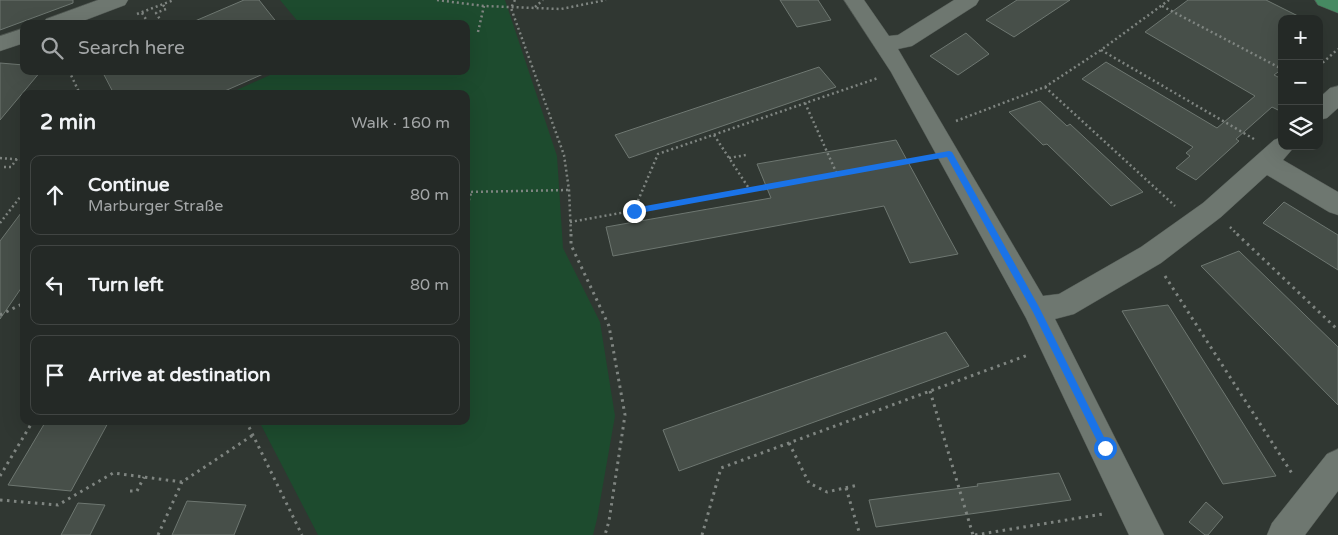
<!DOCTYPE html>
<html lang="en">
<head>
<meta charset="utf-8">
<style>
  :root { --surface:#242926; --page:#303532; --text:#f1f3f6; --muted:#a3a6a7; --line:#414543 }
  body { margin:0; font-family:"Varela Round",sans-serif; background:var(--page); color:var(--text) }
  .controls { position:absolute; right:15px; top:15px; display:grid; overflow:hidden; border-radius:10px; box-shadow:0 5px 20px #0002 }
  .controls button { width:45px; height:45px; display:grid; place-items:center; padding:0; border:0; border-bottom:1px solid var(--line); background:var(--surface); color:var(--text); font:25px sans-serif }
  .stop { position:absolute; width:15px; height:15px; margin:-11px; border:4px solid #1a73e8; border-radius:50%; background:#fff }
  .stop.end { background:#1a73e8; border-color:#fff; box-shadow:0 1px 5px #0008 }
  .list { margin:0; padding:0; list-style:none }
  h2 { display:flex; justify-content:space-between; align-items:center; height:65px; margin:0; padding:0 20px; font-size:21px }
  h2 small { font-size:16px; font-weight:400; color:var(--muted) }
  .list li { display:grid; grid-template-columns:32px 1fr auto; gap:15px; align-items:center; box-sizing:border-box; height:80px; margin:0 10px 10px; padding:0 10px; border:1px solid var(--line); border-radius:10px }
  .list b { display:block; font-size:19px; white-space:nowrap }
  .list p { margin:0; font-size:16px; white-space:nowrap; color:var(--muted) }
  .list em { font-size:16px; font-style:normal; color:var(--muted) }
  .icon { flex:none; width:28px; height:28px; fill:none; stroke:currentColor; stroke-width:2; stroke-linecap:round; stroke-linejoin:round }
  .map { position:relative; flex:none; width:1338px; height:535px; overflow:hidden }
  .search { position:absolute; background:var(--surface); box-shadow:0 5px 20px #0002; left:20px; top:20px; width:450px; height:55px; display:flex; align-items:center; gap:12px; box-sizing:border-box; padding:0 18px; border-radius:10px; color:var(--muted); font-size:19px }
  .panel { position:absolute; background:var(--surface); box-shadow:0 5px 20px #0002; left:20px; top:90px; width:450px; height:335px; border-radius:10px }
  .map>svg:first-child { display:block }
  .green { fill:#1d4b2e }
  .building { fill:#474f49; stroke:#6e7771 }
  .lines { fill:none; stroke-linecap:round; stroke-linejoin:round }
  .minor-casing { stroke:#4f5651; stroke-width:1 }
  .major-casing { stroke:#4f5651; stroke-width:1 }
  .path-far1 { stroke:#7f8581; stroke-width:2.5; stroke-dasharray:2 3; stroke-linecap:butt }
  .path { stroke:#7f8581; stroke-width:3; stroke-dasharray:2.5 4.5; stroke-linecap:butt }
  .minor { fill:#6e7770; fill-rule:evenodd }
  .major { fill:#468a62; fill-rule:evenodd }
  .route { fill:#1a73e8 }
</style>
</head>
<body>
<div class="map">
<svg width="1338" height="535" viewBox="0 0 1338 535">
  <rect width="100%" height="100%" fill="#303732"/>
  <path class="green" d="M280,0h225l52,156 6,92 37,74 15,94 -18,103 -4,16h-275l-59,-114h207v-327h-238l51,-23h187v-47h-166z"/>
  <g class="building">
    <path d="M0,0h73v3l-73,27z"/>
    <path d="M244,0h15l19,24h-90z"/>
    <path d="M780,0h38l13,20 -34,7z"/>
    <path d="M1017,0h53l-56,37 -28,-17z"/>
    <path d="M1188,0h78l38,19h-22v50l-8,6 8,4v33l-10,-5 -36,32 3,2 -43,39 -20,-12 14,-12 -4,-3 7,-6 -111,-68 24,-17 111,66 38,-32 -110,-64z"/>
    <path d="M966,33l23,21 -31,21 -28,-19z"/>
    <path d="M0,63l24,2v6h17l-41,49z"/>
    <path d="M819,67l17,20 -207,71 -14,-23z"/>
    <path d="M102,71h168l-52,23h-104z"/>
    <path d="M1040,101l27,25 3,-2 73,68 -32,14 -64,-62 -4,1 -34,-33z"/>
    <path d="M896,140l62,114 -48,9 -26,-57 -271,50 -7,-29 165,-29 -14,-34z"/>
    <path d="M1284,202l54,33v35l-75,-47z"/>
    <path d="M24,209v75l-24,35v-78z"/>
    <path d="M1239,251l99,96v58l-137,-139z"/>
    <path d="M1168,305l61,96 47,75 -53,8 -101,-173z"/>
    <path d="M946,332l23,34 -290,105 -16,-41z"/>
    <path d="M46,421h63l-38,70 -63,-6z"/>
    <path d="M1059,473l12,27 -195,27 -7,-27 109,-14 -1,-2z"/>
    <path d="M187,501l59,4 -12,30h-62z"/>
    <path d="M1206,502l17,15 -15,18h-3l-16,-13z"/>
    <path d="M78,503l27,2 -15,30h-29z"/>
  </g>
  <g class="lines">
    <defs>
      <g id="minor">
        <path d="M98,0h30l-3,5 -50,19h-32l3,-5z"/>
        <path d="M844,0h20l25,36 9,-1 56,-35h25l-3,5 -64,41 -14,3 145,247 16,-2 82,-47 62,-44 71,-63 8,-3v9h13l-12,14 55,32v23l-9,-3 -62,-37 -46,42 -60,46 -87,51 -19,5 109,216h-35l-103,-217 -135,-246z"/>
        <path d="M24,28v15l-24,8v-15z"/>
        <path d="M1338,86v22l-11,10 -8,2v-22l11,-10z"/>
        <path d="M1338,449v42l-33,44h-38l5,-12 55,-69z"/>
      </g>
      <path id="major" d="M1315,0h23v13l-20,-8z"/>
    </defs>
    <use href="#minor" class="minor-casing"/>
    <use href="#major" class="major-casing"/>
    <g class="path-far1">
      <path d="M437,0l47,6 77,3 45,-9"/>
      <path d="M515,0l-4,8 53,147 5,35 2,45"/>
      <path d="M163,5l3,4 -10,4 7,11"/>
      <path d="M1162,6l120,63"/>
      <path d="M535,7l8,-7"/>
      <path d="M142,13l7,11"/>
      <path d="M137,14l37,-14"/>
      <path d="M478,32l6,-26"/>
      <path d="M1101,50l153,89"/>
      <path d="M1319,66l19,-17"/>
      <path d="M69,71l11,23"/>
      <path d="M1045,87l130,119"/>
      <path d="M805,103l32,71"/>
      <path d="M956,121l89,-34 56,-37 68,-50"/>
      <path d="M714,135l36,55"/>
      <path d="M0,158l24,2"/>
      <path d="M729,158l17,-3"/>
      <path d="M4,167h7l6,-8"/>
      <path d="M466,192l103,-2"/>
      <path d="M466,210l5,-17"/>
      <path d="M634,210l24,-56 220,-76"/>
      <path d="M570,222l354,-63"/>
      <path d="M0,223l24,-31"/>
      <path d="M1230,227l8,8"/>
    </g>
    <g class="path">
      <path d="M571,234v11l38,81 16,89 -16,106 -4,14"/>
      <path d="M1237,234l101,96"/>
      <path d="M1165,276l128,199"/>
      <path d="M0,315l24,-12"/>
      <path d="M930,391l43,144"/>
      <path d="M246,421l56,114"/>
      <path d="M789,443l20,40 18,9 31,-7"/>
      <path d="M0,476l33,-55"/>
      <path d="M846,488l14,47"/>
      <path d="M130,491h7l7,-14"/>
      <path d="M0,500l58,5 55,-32 69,9 71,-47"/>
      <path d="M158,535l24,-53"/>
      <path d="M702,535l19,-67 307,-113"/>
      <path d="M975,535l128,-21"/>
    </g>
    <use href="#minor" class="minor"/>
    <use href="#major" class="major"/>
  </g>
  <path class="route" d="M949,151l3,1 87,155 69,138v6h-6l-69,-139 -86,-155 -313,57 -4,-3 4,-3z"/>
</svg>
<div class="controls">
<button>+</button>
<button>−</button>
<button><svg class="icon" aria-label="layers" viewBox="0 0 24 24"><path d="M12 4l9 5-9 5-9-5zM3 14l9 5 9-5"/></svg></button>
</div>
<div class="stop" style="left:1105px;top:448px"></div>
<div class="stop end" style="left:634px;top:211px"></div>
<div class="search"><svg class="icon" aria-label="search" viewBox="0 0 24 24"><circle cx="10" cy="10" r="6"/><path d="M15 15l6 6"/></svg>Search here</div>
<section class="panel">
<h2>2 min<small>Walk · 160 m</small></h2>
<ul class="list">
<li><svg class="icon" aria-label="ahead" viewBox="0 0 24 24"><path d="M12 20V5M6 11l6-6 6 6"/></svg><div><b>Continue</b><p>Marburger Straße</p></div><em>80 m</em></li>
<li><svg class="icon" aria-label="left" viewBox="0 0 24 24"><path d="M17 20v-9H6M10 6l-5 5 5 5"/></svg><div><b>Turn left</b></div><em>80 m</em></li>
<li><svg class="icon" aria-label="arrive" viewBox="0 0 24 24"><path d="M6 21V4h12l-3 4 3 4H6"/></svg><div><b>Arrive at destination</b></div></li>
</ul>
</section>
</div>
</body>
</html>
